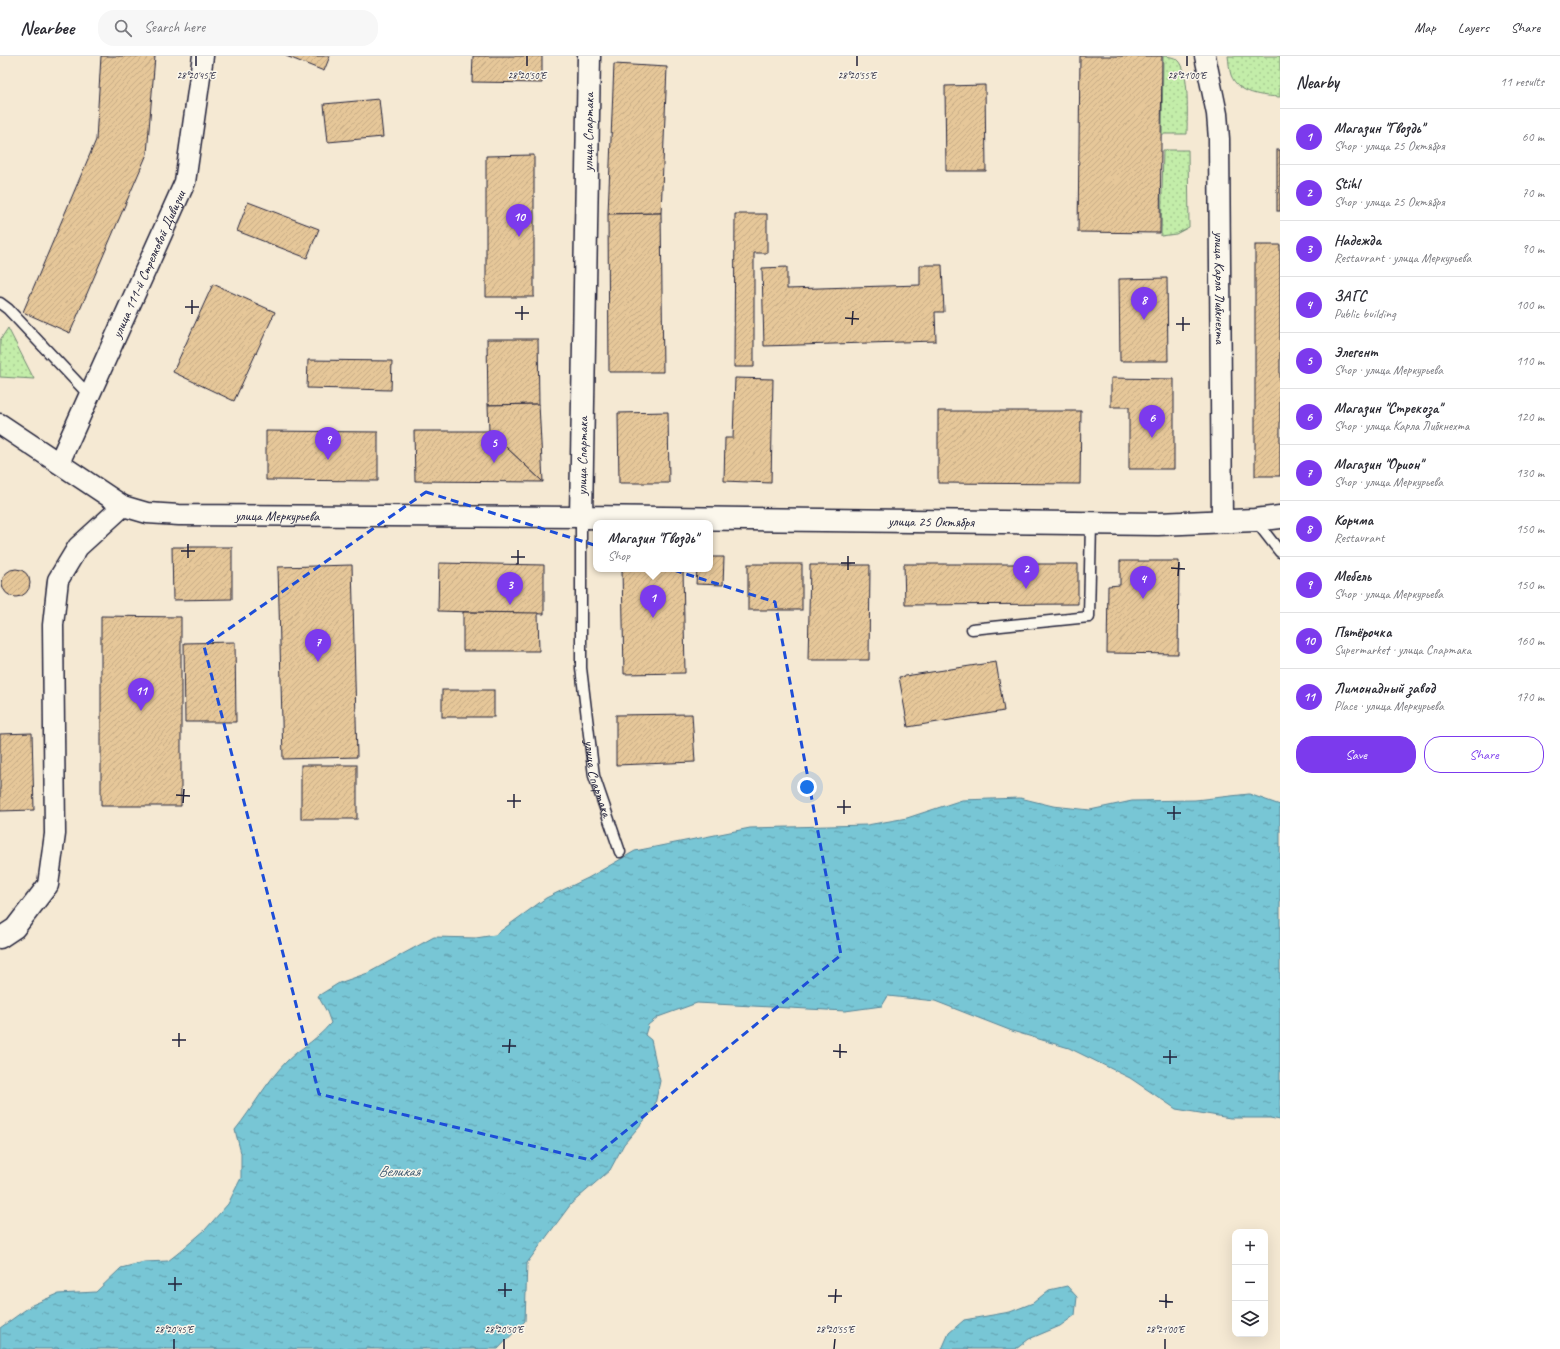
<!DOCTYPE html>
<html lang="en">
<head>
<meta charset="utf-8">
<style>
  :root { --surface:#fff; --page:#f7f7f7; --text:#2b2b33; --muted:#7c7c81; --line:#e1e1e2; --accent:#7c3aed }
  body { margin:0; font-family:Caveat,sans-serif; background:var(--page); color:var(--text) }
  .controls { position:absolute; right:12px; bottom:12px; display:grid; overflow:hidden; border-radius:8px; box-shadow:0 4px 16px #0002 }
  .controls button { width:36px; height:36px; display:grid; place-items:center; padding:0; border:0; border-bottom:1px solid var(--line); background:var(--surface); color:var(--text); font:20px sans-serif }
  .you { position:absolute; left:807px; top:731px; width:14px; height:14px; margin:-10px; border:3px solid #fff; border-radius:50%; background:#1a73e8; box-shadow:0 0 0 6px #1a73e833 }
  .badge { display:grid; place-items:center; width:26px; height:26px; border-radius:50%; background:var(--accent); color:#fff; font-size:13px; font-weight:700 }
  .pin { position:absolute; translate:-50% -33px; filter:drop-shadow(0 1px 2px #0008) }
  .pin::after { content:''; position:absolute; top:21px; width:14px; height:12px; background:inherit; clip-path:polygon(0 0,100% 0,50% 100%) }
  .popup { position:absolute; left:593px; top:464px; width:120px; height:52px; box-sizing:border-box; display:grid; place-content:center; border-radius:8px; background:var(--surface); filter:drop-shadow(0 1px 3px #0005); font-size:13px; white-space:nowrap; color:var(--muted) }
  .popup b { font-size:15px; color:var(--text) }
  .popup::after { content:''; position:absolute; left:50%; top:100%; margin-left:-8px; border:8px solid transparent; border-top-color:var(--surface) }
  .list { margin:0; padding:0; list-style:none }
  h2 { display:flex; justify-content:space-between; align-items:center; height:52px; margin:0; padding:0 16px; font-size:17px }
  h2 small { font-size:13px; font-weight:400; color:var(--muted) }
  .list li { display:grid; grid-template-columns:26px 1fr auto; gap:12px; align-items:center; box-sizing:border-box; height:56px; padding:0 16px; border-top:1px solid var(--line) }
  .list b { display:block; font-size:15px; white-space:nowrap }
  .list p { margin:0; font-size:13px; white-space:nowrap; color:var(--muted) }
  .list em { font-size:13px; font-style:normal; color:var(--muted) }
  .actions { display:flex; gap:8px; padding:12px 16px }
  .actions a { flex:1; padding:9px 0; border:1px solid var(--accent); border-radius:16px; text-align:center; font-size:14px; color:var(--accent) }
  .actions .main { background:var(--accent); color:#fff }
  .icon { flex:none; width:22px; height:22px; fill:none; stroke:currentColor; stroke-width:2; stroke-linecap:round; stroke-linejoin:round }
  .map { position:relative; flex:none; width:1280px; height:1293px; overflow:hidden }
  header { display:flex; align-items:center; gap:24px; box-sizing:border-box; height:56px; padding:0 20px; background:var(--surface); border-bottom:1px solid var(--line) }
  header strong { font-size:19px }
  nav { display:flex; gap:22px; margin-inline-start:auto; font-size:14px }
  .search { width:280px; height:36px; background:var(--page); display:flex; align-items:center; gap:10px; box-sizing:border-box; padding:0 14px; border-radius:16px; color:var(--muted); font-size:15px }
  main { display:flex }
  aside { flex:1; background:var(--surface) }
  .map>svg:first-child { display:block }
  .grass { fill:url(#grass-dots); stroke:#728872 }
  .water { fill:url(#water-ripples); stroke:#568497 }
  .building { fill:url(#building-hatch); stroke:#22223b }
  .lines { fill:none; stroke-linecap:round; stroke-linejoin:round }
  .lane-casing { stroke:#22223b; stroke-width:13 }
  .street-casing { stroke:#22223b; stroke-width:23 }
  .secondary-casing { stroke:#22223b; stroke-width:25 }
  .lane { stroke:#fbf7ec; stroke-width:10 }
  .street { stroke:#fbf7ec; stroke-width:20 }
  .secondary { stroke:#fbf7ec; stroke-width:22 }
  .marked { fill:none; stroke:#1d4ed8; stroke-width:3; stroke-dasharray:8 5; stroke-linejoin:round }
  .ticks { fill:none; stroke:#22223b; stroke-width:1.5 }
  .labels { text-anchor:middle; stroke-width:3; stroke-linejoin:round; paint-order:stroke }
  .street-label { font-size:14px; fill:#22223b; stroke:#fbf7ec }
  .water-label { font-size:15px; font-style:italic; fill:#405b71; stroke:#fbf7ec }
  .ticks-label { font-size:10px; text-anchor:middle; fill:#22223b; stroke:#fbf7ec; stroke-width:3; stroke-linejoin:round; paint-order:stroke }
</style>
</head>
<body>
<header>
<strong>Nearbee</strong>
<div class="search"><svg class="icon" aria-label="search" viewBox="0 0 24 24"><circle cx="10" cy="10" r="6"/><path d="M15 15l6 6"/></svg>Search here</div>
<nav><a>Map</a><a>Layers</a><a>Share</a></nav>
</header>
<main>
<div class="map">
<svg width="1280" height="1293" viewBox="0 0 1280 1293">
  <defs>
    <pattern id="grass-dots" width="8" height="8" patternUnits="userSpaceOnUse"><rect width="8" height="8" fill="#c3eda9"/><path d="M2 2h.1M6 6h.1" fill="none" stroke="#a7cb92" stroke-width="1.8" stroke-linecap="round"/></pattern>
    <pattern id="water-ripples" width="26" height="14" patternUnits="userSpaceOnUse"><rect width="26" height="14" fill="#78c6d5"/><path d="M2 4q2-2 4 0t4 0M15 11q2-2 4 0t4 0" fill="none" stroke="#62a0ae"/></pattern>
    <pattern id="building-hatch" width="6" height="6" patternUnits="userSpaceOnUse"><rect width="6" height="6" fill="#e6c799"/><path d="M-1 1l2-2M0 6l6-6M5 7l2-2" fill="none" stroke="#c5ab85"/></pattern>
  </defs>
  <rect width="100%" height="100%" fill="#f5e9d3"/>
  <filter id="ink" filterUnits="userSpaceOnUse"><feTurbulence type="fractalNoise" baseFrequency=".025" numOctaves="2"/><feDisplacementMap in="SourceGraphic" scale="8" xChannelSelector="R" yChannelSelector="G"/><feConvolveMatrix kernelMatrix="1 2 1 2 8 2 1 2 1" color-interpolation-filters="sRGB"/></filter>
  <g filter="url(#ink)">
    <g class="grass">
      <path d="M1163,0c5,0 11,1 15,4 12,9 9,59 9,74h-25z"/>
      <path d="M1228,0h52v41c-17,-1 -42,-3 -49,-22 -2,-6 -2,-13 -3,-19z"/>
      <path d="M1163,94h25l1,77 -13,7 -15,2z"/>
      <path d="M8,272l26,51 -34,-2v-37z"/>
    </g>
    <g class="water">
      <path d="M1249,738l31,11v315l-10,-2h-40l-54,-9 -46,-31 -61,-30 -57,-17 -77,-30 -47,-5 -6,10 -37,5 -148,-8 -39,14 -10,8 -3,10 6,5 9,41 -6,28 -30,35 -14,26 -39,34 -44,59 -2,58 -27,28h-498v-21l32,-23 26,-11 38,-2 25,-24 23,-6 24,-1 9,-7 28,-24 23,-26 13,-26v-25l-6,-23c18,-22 31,-48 52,-69 10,-10 21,-16 31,-25 5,-4 9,-9 13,-13l-4,-11 -9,-16 21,-13 29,-10 66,-36 42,1 19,-3 51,-37 42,-20 47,-27 115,-23 117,-3 40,-7 55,-18 58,-2 33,8 37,4 42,-9 63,-1z"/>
      <path d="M1067,1230l10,11 -2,18 -15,11 -31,13 -13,10h-74l7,-16 15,-13 46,-8 23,-9 16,-13z"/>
    </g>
    <g class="building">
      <path d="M101,0h54l-8,98 -77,179 -47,-21 73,-172z"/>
      <path d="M286,0h44l-6,15z"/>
      <path d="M473,0h69v27l-70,-1z"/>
      <path d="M1080,0h82l-2,177 -82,-1z"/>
      <path d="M614,8l53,3 -6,146 -53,1z"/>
      <path d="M985,29l1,86h-40l-1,-85z"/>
      <path d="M379,43l4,38 -55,5 -4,-38z"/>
      <rect x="1277" y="94" width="3" height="61"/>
      <path d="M534,99v142h-48v-141z"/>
      <path d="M248,146l71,27 -12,29 -70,-27z"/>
      <path d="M661,157l2,159h-54l-1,-158z"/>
      <path d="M735,158h32v39h-13v114h-20z"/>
      <rect x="1255" y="189" width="25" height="231"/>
      <path d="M920,209h22l2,47h-9l1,29 -172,5 -2,-78 25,-1v22l133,-4z"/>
      <path d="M1167,222l1,83h-48l-1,-82z"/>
      <path d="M213,228l62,28 -41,89 -61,-29z"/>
      <path d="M487,283h51l1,65 -51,1z"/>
      <path d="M308,304l84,1 -1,29 -84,-2z"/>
      <path d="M735,322l38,1 -2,104 -47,-2 1,-43h8z"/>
      <path d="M1111,322l63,1v90h-45v-62h-18z"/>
      <path d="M539,348l4,78 -54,-51 -1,-26z"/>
      <path d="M938,355h143l-1,73 -142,-1z"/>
      <path d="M668,356l1,71h-50l-1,-70z"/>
      <path d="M266,375l112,1v49l-112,-1z"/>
      <path d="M414,375h75l54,51 -128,-1z"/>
      <path d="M172,491h60v52l-59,1z"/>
      <path d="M710,501h14l-1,28 -27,-1 1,-15h13z"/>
      <path d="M1120,505h59l-1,93 -71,-1 1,-67 12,-1z"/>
      <path d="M439,507l105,2v49l-106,-3z"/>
      <rect x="748" y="508" width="54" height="46"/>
      <path d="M904,508h174v40l-173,1z"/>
      <path d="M352,509l5,192 -74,2 -5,-192z"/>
      <path d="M810,509h60l-1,95h-61z"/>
      <path d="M622,513h61l2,104 -61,1z"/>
      <circle cx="16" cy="527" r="14"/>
      <path d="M463,556l75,1 1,38h-76z"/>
      <path d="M101,560l80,1v189h-80z"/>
      <path d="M235,586l1,80h-51l-1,-79z"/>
      <path d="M996,606l8,49 -96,16 -9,-50z"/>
      <rect x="442" y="634" width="52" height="27"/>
      <path d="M692,658l3,48 -79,3v-50z"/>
      <path d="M32,677l2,77 -34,1v-77z"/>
      <rect x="301" y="709" width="56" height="54"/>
    </g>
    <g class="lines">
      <defs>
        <g id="lane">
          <path d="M0,247l8,6 81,86"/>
          <path id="s1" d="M581,461v151l13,108 26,76"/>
          <path d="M1255,464l25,32"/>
          <path d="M972,573l117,-12 2,-94"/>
        </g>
        <g id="street">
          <path id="s2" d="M1205,0l12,58 2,25 3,382"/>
          <path id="s3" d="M0,368l123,82 24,7 32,2 402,2"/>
          <path id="s4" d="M59,407l126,-281 18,-126"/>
          <path d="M0,882l15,-10 33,-43 7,-51 -2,-209 5,-45 20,-33 45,-41"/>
        </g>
        <g id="secondary">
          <path id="s5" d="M589,0l-8,461 577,7 97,-4 25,-3"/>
        </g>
      </defs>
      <use href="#lane" class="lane-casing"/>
      <use href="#street" class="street-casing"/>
      <use href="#secondary" class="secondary-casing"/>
      <use href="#lane" class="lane"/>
      <use href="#street" class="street"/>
      <use href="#secondary" class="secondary"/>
    </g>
  </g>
  <path class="marked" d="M426,436l349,110 66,353 -251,205 -271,-66 -115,-448z"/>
  <path class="ticks" d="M196,10v-10M527,10v-10M857,10v-10M1187,10v-10M185,251h14M515,257h14M192,258v-14M845,262l14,1M522,264v-14M1176,268h14M852,269l1,-14M1183,275v-14M181,495h14M511,501h14M188,502v-14M841,507h14M518,508v-14M1171,512l14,1M848,514v-14M1178,520l1,-14M176,739l14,1M507,745h14M183,747l1,-14M837,751h14M514,752v-14M1167,757h14M844,758v-14M1174,764v-14M172,984h14M502,990h14M179,991v-14M833,995l14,1M509,997l1,-14M1163,1001h14M840,1002v-14M1170,1008v-14M168,1228h14M498,1234h14M175,1235v-14M828,1240h14M505,1241v-14M1159,1245l14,1M835,1247l1,-14M1166,1252v-14M174,1293v-10M504,1293v-10M834,1293l1,-10M1165,1293v-10"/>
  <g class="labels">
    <g class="street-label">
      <text transform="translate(588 76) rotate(-89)" y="5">улица Спартака</text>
      <text dy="5" stroke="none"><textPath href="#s4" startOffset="218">улица 111-й Стрелковой Дивизии</textPath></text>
      <text dy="5" stroke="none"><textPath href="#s2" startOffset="233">улица Карла Либкнехта</textPath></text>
      <text transform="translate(582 400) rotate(-89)" y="5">улица Спартака</text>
      <text dy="5" stroke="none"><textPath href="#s3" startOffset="303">улица Меркурьева</textPath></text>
      <text dy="5" stroke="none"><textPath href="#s5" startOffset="811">улица 25 Октября</textPath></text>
      <text dy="5" stroke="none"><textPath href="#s1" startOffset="263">улица Спартака</textPath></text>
    </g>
    <g class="water-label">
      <text x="399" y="1120">Великая</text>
    </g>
  </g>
  <g class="ticks-label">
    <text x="196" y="23">28°20'45"E</text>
    <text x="527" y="23">28°20'50"E</text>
    <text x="857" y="23">28°20'55"E</text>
    <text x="1187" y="23">28°21'00"E</text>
    <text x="174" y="1277">28°20'45"E</text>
    <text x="504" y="1277">28°20'50"E</text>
    <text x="835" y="1277">28°20'55"E</text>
    <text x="1165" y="1277">28°21'00"E</text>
  </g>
</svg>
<div class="controls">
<button>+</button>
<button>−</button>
<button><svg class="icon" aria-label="layers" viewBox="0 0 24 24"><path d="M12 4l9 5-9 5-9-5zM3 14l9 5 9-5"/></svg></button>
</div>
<div class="you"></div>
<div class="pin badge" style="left:653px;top:562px">1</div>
<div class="popup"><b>Магазин &quot;Гвоздь&quot;</b>Shop</div>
<div class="pin badge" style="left:1026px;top:533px">2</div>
<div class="pin badge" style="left:510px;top:549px">3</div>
<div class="pin badge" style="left:1143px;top:543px">4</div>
<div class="pin badge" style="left:494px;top:407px">5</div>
<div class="pin badge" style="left:1152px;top:382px">6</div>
<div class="pin badge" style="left:318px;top:606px">7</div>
<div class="pin badge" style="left:1144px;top:264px">8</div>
<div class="pin badge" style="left:328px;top:404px">9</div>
<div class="pin badge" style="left:519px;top:181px">10</div>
<div class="pin badge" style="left:141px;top:655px">11</div>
</div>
<aside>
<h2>Nearby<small>11 results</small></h2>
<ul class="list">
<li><span class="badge">1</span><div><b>Магазин &quot;Гвоздь&quot;</b><p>Shop · улица 25 Октября</p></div><em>60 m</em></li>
<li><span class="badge">2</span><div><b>Stihl</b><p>Shop · улица 25 Октября</p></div><em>70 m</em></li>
<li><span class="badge">3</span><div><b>Надежда</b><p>Restaurant · улица Меркурьева</p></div><em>90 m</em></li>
<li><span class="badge">4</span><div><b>ЗАГС</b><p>Public building</p></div><em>100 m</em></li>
<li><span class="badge">5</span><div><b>Элегент</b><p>Shop · улица Меркурьева</p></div><em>110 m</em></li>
<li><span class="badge">6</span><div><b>Магазин &quot;Стрекоза&quot;</b><p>Shop · улица Карла Либкнехта</p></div><em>120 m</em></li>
<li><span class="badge">7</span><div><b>Магазин &quot;Орион&quot;</b><p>Shop · улица Меркурьева</p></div><em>130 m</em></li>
<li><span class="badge">8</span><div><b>Корчма</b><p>Restaurant</p></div><em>150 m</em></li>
<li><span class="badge">9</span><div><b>Мебель</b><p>Shop · улица Меркурьева</p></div><em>150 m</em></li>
<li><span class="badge">10</span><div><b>Пятёрочка</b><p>Supermarket · улица Спартака</p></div><em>160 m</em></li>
<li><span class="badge">11</span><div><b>Лимонадный завод</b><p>Place · улица Меркурьева</p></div><em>170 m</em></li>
</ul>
<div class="actions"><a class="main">Save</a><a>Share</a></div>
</aside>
</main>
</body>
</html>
